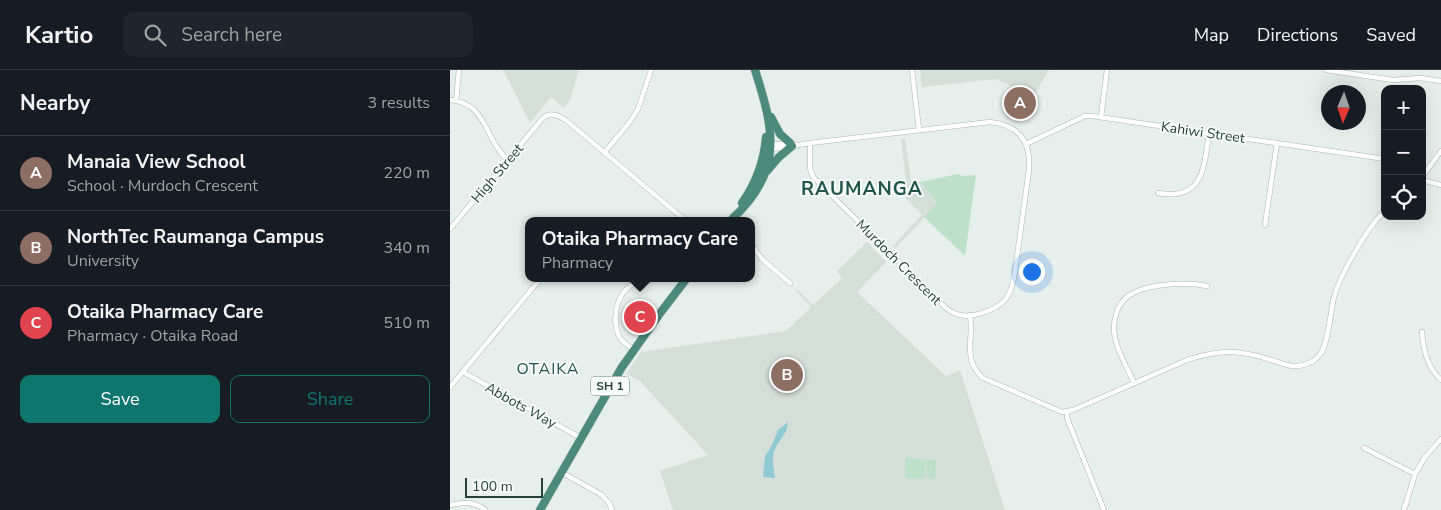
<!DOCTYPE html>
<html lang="en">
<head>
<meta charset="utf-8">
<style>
  :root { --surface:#171b24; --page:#20242c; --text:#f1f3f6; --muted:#9ea1a6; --line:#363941; --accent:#0f766e }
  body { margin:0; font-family:"Nunito Sans",sans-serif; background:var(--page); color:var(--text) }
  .controls { position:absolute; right:15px; top:15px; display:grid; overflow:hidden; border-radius:10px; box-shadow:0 5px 20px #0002 }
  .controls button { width:45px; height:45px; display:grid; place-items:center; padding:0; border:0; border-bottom:1px solid var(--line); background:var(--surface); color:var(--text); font:25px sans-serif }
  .compass { position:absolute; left:871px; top:15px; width:45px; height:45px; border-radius:50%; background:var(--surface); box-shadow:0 5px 20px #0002; rotate:182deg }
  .scale { position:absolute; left:15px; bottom:12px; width:78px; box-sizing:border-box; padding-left:5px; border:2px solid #24423a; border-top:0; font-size:14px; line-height:18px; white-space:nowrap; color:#24423a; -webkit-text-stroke:4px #f7fbf9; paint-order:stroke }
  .you { position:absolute; left:581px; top:201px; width:18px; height:18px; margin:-12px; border:4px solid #fff; border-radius:50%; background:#1a73e8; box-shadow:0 0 0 8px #1a73e833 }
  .badge { display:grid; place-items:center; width:32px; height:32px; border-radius:50%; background:var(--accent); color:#fff; font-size:16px; font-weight:700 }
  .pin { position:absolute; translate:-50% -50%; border:2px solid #fff; box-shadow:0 1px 5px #0006 }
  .popup { position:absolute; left:75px; top:147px; width:230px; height:65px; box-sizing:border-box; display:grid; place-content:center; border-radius:10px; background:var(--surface); filter:drop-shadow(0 1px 4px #0005); font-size:16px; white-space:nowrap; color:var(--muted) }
  .popup b { font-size:19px; color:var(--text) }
  .popup::after { content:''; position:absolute; left:50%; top:100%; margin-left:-10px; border:10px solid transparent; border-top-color:var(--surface) }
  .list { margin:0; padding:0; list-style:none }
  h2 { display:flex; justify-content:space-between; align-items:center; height:65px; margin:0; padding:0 20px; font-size:21px }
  h2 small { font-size:16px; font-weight:400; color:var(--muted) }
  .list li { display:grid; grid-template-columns:32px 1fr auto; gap:15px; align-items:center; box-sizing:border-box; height:75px; padding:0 20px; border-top:1px solid var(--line) }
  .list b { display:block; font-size:19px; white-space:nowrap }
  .list p { margin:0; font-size:16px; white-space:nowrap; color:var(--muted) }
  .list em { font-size:16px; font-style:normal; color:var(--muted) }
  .actions { display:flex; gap:10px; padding:15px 20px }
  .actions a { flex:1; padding:11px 0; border:1px solid var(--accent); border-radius:10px; text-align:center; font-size:18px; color:var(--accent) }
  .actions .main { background:var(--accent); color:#fff }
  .icon { flex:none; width:28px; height:28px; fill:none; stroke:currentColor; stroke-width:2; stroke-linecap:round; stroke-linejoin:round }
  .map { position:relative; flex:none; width:991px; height:440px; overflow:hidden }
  header { display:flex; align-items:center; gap:30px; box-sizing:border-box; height:70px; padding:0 25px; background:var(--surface); border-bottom:1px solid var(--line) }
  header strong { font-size:24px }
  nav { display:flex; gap:28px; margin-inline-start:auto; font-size:18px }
  .search { width:350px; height:45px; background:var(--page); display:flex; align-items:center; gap:12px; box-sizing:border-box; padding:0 18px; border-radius:10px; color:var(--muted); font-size:19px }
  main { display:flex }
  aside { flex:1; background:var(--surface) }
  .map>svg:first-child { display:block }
  .built { fill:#d4dfda }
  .green { fill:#bfe0c8 }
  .water { fill:#8ec9d4 }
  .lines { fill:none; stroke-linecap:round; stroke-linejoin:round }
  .minor-casing { stroke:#a8b8b2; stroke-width:5.5 }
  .trunk-casing { stroke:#c2cac8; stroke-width:9 }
  .minor { stroke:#fff; stroke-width:4.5 }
  .trunk { stroke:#4c8a7c; stroke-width:8 }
  .labels { text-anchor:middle; stroke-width:4; stroke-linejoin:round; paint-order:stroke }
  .shield { fill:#f7fbf9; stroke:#637a73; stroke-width:1 }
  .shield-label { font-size:12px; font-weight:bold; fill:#24423a }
  .street-label { font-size:14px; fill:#24423a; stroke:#f7fbf9 }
  .quarter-label { font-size:16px; letter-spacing:1px; fill:#1f5548; stroke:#f7fbf9 }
  .district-label { font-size:19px; font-weight:bold; letter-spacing:1px; fill:#1f5548; stroke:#f7fbf9 }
</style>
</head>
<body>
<header>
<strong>Kartio</strong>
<div class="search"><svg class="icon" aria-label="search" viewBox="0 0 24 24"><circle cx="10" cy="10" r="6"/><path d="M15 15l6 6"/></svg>Search here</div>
<nav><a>Map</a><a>Directions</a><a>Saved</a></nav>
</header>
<main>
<aside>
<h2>Nearby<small>3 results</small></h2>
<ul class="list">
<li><span class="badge" style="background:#8d6e63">A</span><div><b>Manaia View School</b><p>School · Murdoch Crescent</p></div><em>220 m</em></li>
<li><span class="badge" style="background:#8d6e63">B</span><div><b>NorthTec Raumanga Campus</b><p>University</p></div><em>340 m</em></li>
<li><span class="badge" style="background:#e0444e">C</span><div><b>Otaika Pharmacy Care</b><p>Pharmacy · Otaika Road</p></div><em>510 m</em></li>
</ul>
<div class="actions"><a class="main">Save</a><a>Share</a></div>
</aside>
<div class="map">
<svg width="991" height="440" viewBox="0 0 991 440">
  <rect width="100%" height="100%" fill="#e6efeb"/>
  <g class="built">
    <path d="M53,0h76l-9,30 -6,8 -13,-11 -21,26z"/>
    <path d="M470,0h129l-31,52 -12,-5 9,-29 -19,-9 -74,8z"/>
    <path d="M451,69h4l6,42 9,1 17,22 -42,44 -2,-2 29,-31 -30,-31 14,-3z"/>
    <path d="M417,172l19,20 -29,30 89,84 14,-6 45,140h-332l-13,-39 48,-16 -68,-74 -14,-7 15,-22 145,-21 25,-24 -15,-16 1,-2 16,16 29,-27 -5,-7z"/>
  </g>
  <g class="green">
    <path d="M508,104l4,2 14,-1 -11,81 -41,-39 13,-14 -17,-21z"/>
    <path d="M456,387l20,3 -1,18h-9v-4v5l-11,-1z"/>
    <path d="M477,390h9l-1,19 -8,-1z"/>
  </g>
  <path class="water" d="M338,352c-1,13 -8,16 -13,27 -4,8 -1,20 0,29l-12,-1 2,-21 7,-11 6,-15z"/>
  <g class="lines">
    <defs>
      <g id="minor">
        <path d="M462,0l7,60"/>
        <path d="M876,0l67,10 27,-2 21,3"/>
        <path d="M0,30c38,3 34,40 58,60"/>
        <path d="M6,30l3,-30"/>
        <path d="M651,47l6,-47"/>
        <path d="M576,74l59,-28h7l293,43"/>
        <path d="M319,75l20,-2"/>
        <path d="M319,78l4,1 37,-6 180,-21c29,3 41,19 39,48l-15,108c-2,9 -4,16 -9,22 -9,10 -32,18 -45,15 -5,-1 -10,-4 -14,-7l-133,-131 -3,-9v-25"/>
        <path d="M154,83l25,-30 9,-14 13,-39"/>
        <path d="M972,107l19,-26"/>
        <path d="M972,110l19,5"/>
        <path d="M708,123c46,8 46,-26 51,-60"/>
        <path d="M815,155l12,-82"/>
        <path d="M0,159l92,-110c8,-8 16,-4 25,2l119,100"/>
        <path d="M301,174l11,15 28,24"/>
        <path d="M520,245c4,24 -8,45 13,63l79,34 11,-2 114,-50c43,-14 59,-8 100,5 12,3 27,-1 34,-12 8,-13 9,-40 13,-56 6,-22 34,-71 51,-86"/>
        <path d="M972,262c1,18 5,35 19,48"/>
        <path d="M183,279c-5,-3 -11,-7 -14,-13 -6,-12 -4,-32 4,-43 5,-7 13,-11 19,-15"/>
        <path d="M13,302l118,66"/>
        <path d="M684,313c-7,-17 -20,-36 -20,-55 0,-11 4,-24 13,-31 18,-14 59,-15 80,-11"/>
        <path d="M0,317l91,-109"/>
        <path d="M617,342v6l37,92"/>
        <path d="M914,378l51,26"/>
        <path d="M111,402l41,23 7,8 3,7"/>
        <path d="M0,435c13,-3 24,-4 35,5"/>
        <path d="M954,440l11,-36 10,-17 16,-18"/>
      </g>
      <g id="trunk">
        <path d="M321,47l9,17 10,9"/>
        <path d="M317,101l11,-13 14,-12"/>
        <path d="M292,133c14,-20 22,-41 24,-66"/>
        <path d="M283,148c51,-47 41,-89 22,-148"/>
        <path d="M90,440l82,-143 39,-55 26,-34"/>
      </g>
    </defs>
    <use href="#minor" class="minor-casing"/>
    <use href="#trunk" class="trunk-casing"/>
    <use href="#minor" class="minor"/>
    <use href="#trunk" class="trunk"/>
  </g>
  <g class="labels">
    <rect class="shield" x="141" y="306.5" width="38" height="19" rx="4"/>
    <g class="shield-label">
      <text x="160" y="320">SH 1</text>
    </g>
    <g class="street-label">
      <text transform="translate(753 62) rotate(8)" y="5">Kahiwi Street</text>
      <text transform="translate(47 103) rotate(-50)" y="5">High Street</text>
      <text transform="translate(449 192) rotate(45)" y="5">Murdoch Crescent</text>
      <text transform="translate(71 335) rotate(29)" y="5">Abbots Way</text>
    </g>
    <g class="quarter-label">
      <text x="98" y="304">OTAIKA</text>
    </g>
    <g class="district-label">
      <text x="412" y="125">RAUMANGA</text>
    </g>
  </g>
</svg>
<div class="controls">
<button>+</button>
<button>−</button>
<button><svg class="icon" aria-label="locate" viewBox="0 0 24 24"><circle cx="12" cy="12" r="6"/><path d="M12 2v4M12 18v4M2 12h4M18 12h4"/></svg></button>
</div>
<svg class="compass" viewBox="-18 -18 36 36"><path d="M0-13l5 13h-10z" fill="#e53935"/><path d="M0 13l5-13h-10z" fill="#9ea1a6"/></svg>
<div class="scale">100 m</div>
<div class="you"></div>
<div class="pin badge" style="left:570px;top:33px;background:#8d6e63">A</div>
<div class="pin badge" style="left:337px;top:305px;background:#8d6e63">B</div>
<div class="pin badge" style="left:190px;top:247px;background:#e0444e">C</div>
<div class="popup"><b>Otaika Pharmacy Care</b>Pharmacy</div>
</div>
</main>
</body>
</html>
